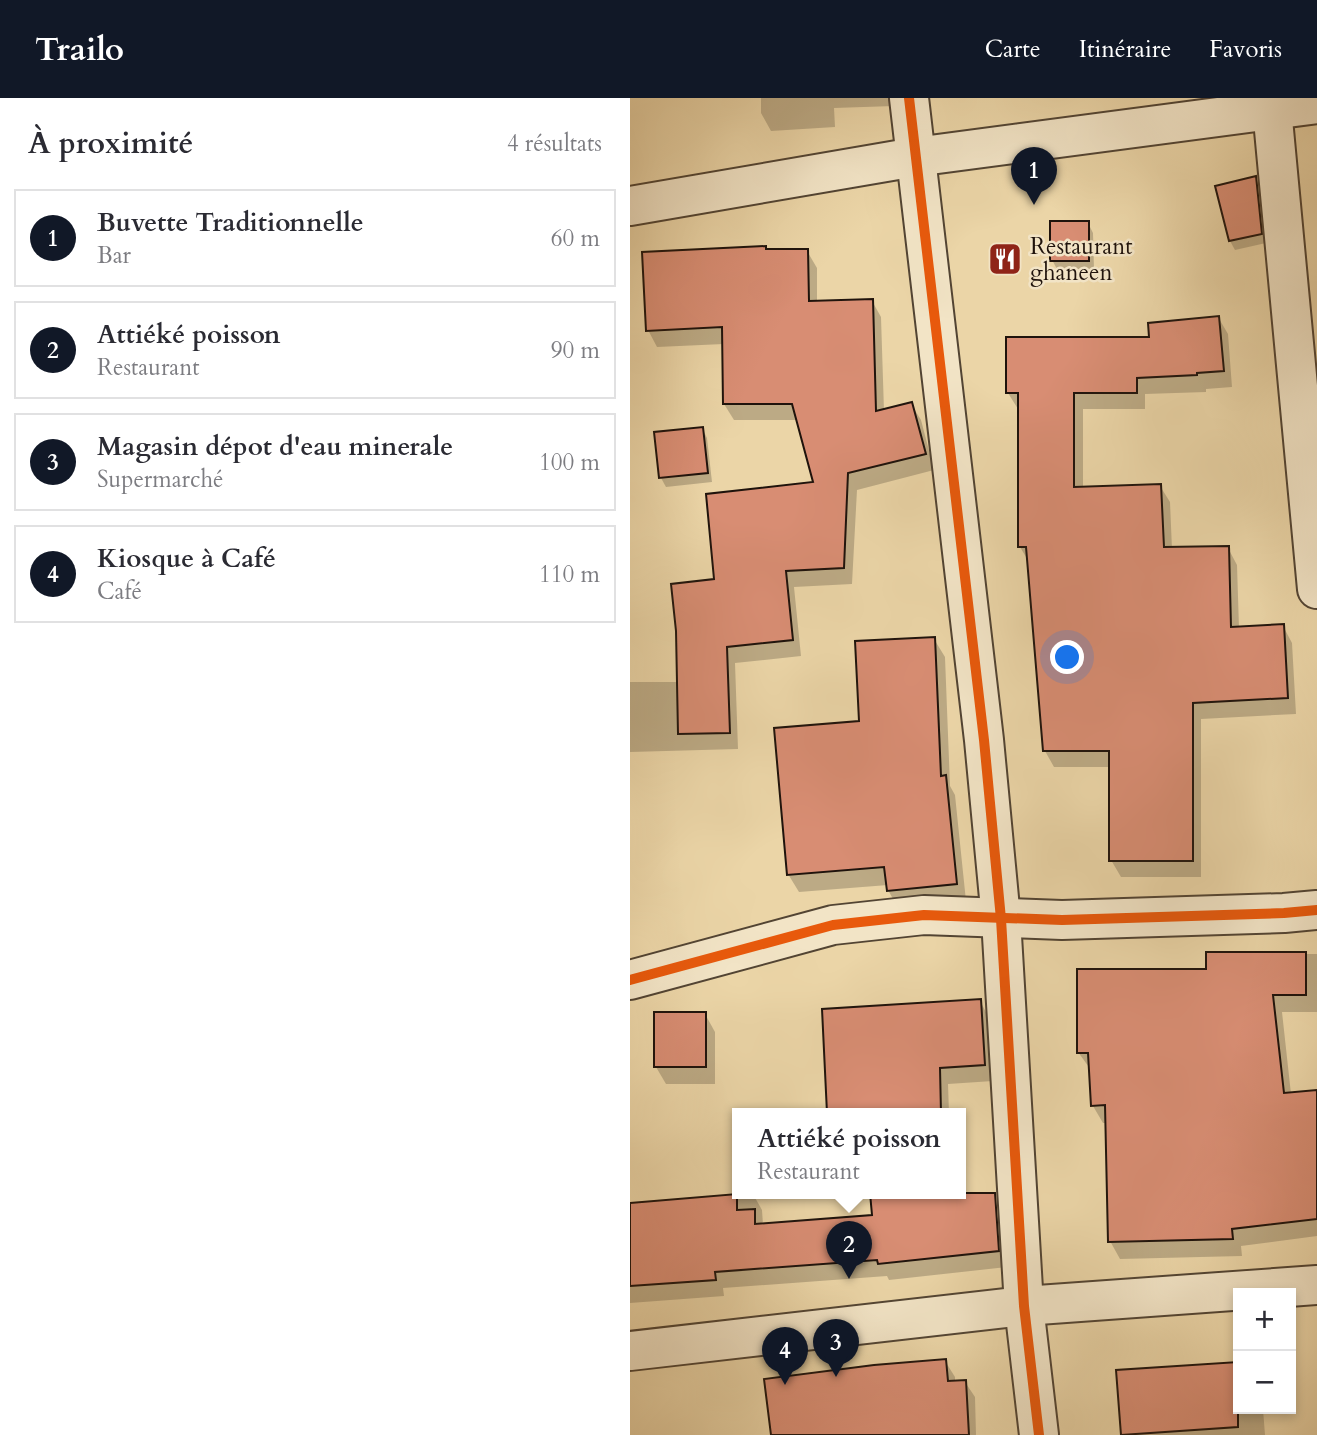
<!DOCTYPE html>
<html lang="fr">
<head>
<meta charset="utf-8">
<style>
  :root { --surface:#fff; --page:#f2f2f3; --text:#2b2b33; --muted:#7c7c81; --line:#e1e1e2; --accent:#111827 }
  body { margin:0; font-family:Cardo,serif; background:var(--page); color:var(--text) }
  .controls { position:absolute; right:21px; bottom:21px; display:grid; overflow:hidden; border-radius:0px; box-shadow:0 4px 10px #0003 }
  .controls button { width:63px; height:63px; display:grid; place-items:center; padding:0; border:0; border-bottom:2px solid var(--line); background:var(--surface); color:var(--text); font:35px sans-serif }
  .you { position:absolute; left:438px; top:560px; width:24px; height:24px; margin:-18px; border:5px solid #fff; border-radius:50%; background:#1a73e8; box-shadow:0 0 0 10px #1a73e833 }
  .badge { display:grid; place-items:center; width:46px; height:46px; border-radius:50%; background:var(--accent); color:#fff; font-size:23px; font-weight:700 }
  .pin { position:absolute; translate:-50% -58px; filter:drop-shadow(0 2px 4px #0008) }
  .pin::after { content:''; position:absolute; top:37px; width:24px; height:21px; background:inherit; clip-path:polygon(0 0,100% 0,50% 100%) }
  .popup { position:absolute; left:102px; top:1010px; width:234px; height:91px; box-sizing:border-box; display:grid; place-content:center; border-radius:0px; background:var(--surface); filter:drop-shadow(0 2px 5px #0005); font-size:23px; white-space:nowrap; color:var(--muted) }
  .popup b { font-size:26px; color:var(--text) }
  .popup::after { content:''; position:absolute; left:50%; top:100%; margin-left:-14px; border:14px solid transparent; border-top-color:var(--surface) }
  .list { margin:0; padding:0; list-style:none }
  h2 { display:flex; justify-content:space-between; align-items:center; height:91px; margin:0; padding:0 28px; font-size:30px }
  h2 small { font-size:23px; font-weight:400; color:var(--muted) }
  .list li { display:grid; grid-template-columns:46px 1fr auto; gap:21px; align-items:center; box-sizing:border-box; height:98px; margin:0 14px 14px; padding:0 14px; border:2px solid var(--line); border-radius:0px }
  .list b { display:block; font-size:26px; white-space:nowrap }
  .list p { margin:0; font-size:23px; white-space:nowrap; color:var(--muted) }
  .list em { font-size:23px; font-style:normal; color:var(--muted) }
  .map { position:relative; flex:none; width:687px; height:1337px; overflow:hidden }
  header { display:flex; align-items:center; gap:42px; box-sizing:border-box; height:98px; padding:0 35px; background:var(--accent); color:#fff }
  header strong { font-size:33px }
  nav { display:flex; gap:38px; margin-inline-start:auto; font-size:24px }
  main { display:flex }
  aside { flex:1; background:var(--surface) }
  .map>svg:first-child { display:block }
  .shadow { fill:#0003 }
  .building { fill:#d88d73; stroke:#1f130c; stroke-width:2 }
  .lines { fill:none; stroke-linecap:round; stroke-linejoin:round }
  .minor-casing { stroke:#524433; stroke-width:42 }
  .minor { stroke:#f2e4c6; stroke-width:38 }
  .cycleway-casing { stroke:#f2e4c6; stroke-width:15 }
  .cycleway { stroke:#e8590c; stroke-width:10 }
  .labels { text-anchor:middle; stroke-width:5; stroke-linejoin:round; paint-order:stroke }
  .poi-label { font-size:23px; fill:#1f130c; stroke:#f2e4c6; text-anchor:start }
</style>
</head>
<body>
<header>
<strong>Trailo</strong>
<nav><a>Carte</a><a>Itinéraire</a><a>Favoris</a></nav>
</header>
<main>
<aside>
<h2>À proximité<small>4 résultats</small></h2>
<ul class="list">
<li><span class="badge">1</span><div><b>Buvette Traditionnelle</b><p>Bar</p></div><em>60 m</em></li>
<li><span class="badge">2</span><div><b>Attiéké poisson</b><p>Restaurant</p></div><em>90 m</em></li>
<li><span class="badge">3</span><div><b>Magasin dépot d'eau minerale</b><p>Supermarché</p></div><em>100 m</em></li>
<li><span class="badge">4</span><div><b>Kiosque à Café</b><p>Café</p></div><em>110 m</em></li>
</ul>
</aside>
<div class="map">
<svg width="687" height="1337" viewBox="0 0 687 1337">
  <rect width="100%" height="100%" fill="#ebd5a7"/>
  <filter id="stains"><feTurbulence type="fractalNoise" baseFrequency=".00286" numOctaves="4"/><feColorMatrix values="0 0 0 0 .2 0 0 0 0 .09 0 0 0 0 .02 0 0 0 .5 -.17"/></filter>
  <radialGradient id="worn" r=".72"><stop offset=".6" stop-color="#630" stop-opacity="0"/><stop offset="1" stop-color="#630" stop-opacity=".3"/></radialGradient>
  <g class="shadow">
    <path d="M131,0h133v8l-60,2 1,19 -64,4 -10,-18z"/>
    <path d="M625,80l6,9 5,56 -31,7 -5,-9 -13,-54z"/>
    <path d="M458,125l5,10 1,36h-37l-5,-9z"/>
    <path d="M137,153h40l10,17v35l55,-2 9,16 3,94 27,-7 10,16 13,50 -77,20 -5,94 -58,3 7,69 -66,7 3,86 -108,3v-70h48l38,-101 99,-97 -17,-64h-64l-10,-16v-60l-67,3 -9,-17z"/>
    <path d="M588,219l10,17 4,53 -26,2v3l-61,2v15h-62v80l77,-3 10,16 2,47 56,-1 9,17 2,63 44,-2 9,17 4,71 -95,5v158h-80l-10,-17v-93h-57l-9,-16 -16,-189 -9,-15v-138h-2l-10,-16 143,-54z"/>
    <path d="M72,330l5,10 5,44 -46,5 -5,-9z"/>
    <path d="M304,541l11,18 5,129 5,9 11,106 -68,7 -10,-18v-5l-89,7 -11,-18 72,-152z"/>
    <path d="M578,856h109v58h-35l9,82 26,-2v144l-76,10 1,10 -122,3 -10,-18 -3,-118h-4l-10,-17 -2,-36 -13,-18 130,-81z"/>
    <path d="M350,903l9,17 4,63 -45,3 1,29h-121z"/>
    <path d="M75,916l10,18v52h-49l-10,-17z"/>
    <path d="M123,1096l9,16 1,15 233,-10 9,17 2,35 -118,13 -2,-4 -164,12 1,8 -94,7v-98z"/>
    <path d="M315,1263l10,16v5h10l10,15 1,38h-203z"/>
    <path d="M608,1265v46h25l2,26h-142l-5,-63z"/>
  </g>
  <g class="building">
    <path d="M626,78l6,58 -33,7 -14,-55z"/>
    <rect x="420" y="123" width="39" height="40"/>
    <path d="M136,148v3h42l1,52 64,-2 3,112 36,-9 14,52 -78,19 -4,95 -58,3 7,69 -66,7 3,86 -52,1 -2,-103 -5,-47 43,-5 -8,-85 107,-12 -21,-78h-69l-1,-77 -76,4 -4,-79z"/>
    <path d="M589,218l5,55 -27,2v2l-60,3v15h-63v94l87,-3 3,63 65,-1 2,81 53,-3 4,74 -95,5v158h-84v-110h-66l-17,-204h-8v-154h-12v-56h143l-1,-14z"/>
    <path d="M73,329l5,46 -49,5 -5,-46z"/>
    <path d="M305,539l6,139 5,-1 11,109 -70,7 -3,-24 -97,8 -13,-147 85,-7 -4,-80z"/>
    <path d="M576,854h100v43h-33l11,98 33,-3v129l-85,10 1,10 -125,3 -3,-137 -14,1 -3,-53h-11v-84h129z"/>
    <path d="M351,901l4,66 -45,3 1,45h-114l-5,-104z"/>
    <rect x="24" y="914" width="52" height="55"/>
    <path d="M240,1095h125l4,58 -121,13 -1,-4 -162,12 1,8 -86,6v-83l107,-9v16l18,-1v15l117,-9z"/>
    <path d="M316,1261l2,22 18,-1 3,55h-198l-7,-56 110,-14z"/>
    <path d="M608,1264v65l-117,8 -5,-65z"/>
  </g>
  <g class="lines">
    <defs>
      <g id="minor">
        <path d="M279,0l75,642 17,179 23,387 15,129"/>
        <path d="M641,0l46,491"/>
        <path d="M0,108l285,-49 402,-53"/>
        <path d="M0,882l203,-55 91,-10 138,5 222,-7 33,-3"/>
        <path d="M0,1253l394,-45 293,-21"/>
      </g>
    </defs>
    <use href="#minor" class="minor-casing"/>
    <use href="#minor" class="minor"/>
    <defs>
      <g id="cycleway">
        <path d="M279,0l75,642 17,179 23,387 15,129"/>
        <path d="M0,882l203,-55 91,-10 138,5 222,-7 33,-3"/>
      </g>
    </defs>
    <use href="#cycleway" class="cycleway-casing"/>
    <use href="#cycleway" class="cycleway"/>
  </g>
  <defs>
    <symbol id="restaurant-square" viewBox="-11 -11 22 22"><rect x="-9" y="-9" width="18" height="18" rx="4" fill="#8f2418" stroke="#f2e4c6"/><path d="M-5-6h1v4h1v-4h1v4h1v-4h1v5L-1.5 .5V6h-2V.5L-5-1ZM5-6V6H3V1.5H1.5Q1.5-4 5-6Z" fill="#fff"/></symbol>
  </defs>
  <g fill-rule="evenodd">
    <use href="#restaurant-square" x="356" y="142" width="38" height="38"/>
  </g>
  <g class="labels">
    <g class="poi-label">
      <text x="400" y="156">Restaurant<tspan x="400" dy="26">ghaneen</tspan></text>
    </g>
  </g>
  <rect width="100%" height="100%" filter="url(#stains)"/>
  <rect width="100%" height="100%" fill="url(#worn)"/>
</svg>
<div class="controls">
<button>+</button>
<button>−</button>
</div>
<div class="you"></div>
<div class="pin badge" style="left:404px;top:107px">1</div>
<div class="pin badge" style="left:219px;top:1181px">2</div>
<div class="popup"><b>Attiéké poisson</b>Restaurant</div>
<div class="pin badge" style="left:206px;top:1279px">3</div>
<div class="pin badge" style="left:155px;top:1287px">4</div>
</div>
</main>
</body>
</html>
